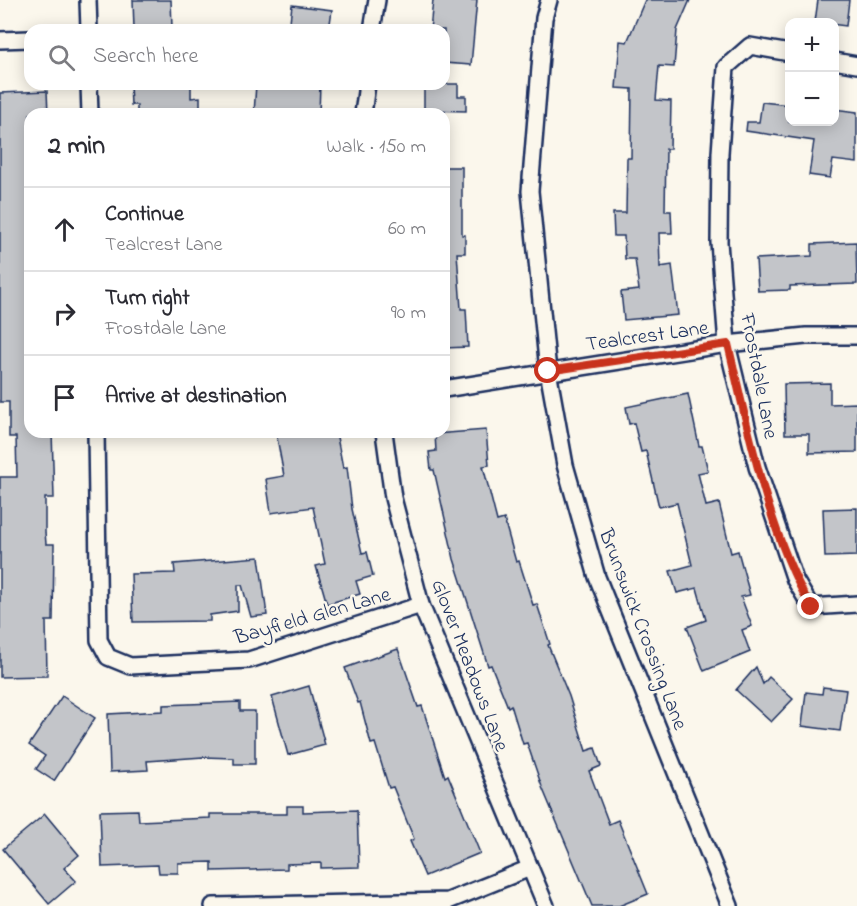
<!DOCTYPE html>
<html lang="en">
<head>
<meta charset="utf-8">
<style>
  :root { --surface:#fff; --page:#f7f7f7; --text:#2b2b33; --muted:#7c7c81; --line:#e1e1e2 }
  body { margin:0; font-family:"Indie Flower",sans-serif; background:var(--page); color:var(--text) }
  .controls { position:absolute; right:18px; top:18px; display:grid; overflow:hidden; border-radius:12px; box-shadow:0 3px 15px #0003 }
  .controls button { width:54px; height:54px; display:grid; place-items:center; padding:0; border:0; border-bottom:2px solid var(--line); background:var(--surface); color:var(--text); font:30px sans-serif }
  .stop { position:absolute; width:18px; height:18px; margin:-14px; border:4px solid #c8321e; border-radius:50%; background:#fff }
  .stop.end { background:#c8321e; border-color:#fff; box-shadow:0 2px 6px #0008 }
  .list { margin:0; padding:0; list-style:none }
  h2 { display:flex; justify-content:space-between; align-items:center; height:78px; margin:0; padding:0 24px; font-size:26px }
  h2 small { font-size:20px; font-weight:400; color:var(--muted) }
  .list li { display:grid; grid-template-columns:39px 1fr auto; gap:18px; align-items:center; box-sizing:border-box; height:84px; padding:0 24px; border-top:2px solid var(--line) }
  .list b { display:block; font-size:22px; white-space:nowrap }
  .list p { margin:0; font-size:20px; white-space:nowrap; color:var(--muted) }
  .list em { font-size:20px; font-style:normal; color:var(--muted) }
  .icon { flex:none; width:33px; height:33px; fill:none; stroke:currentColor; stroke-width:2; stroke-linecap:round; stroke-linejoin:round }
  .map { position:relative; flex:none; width:857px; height:906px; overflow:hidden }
  .search { position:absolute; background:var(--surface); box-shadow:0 3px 15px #0003; left:24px; top:24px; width:426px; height:66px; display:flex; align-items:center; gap:15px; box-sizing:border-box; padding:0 21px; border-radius:18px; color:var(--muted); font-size:22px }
  .panel { position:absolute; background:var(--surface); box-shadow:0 3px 15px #0003; left:24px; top:108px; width:426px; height:330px; border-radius:18px }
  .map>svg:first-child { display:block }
  .building { fill:#c3c5c9; stroke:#1b2f5e; stroke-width:1.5 }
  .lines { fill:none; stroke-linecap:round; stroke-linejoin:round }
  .street-casing { stroke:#1b2f5e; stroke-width:20 }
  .street { stroke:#fbf7ec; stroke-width:15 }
  .route { stroke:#c8321e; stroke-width:8 }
  .labels { text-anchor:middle; stroke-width:5; stroke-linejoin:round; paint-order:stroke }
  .street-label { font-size:21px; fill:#1b2f5e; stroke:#fbf7ec }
</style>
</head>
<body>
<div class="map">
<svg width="857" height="906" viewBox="0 0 857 906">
  <rect width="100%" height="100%" fill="#fbf7ec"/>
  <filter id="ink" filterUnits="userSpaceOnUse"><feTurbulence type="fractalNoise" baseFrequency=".0167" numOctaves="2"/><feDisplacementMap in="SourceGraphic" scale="12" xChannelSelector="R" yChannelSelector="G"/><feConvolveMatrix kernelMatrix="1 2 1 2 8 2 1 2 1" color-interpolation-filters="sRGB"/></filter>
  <g filter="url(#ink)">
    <g class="building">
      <path d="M133,0h38l1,28 -38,1z"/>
      <path d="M433,0h44l-6,65 -27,-2v-33h-14z"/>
      <path d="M645,0h45l-13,30 -3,37 -15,-1 -3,34 15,1 -1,48h-4l-1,62h6l1,22h-13l1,34 12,-2 6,50 -54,5 -3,-28 18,-2 -4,-31h-10l-1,-23h-10l-1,-23h13l1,-55h4l1,-69 -16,-1 4,-47 7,1z"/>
      <path d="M818,0h31l-3,26 -31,-4z"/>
      <path d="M292,5l40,5 -3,20h-40z"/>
      <path d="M130,84h61v14l9,-1v17h-63v-9h-6z"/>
      <path d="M256,84h64l-1,30h-65z"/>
      <path d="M424,84h34v12h8v15l-42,-1z"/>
      <path d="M47,91l1,23h-18v318h22l2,66h-9v34l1,12h8l-1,77h-7l1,55 -47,1v-200h17l-1,-40h-7v-35h-9v-309z"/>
      <path d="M762,102l27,3v17h45v-13l23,3v51l-24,-3 -3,18 -21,-3 5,-34 -68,-10 1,-9h12z"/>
      <path d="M444,167h18v68h3v18h-8l4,56h5l2,38 -24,1z"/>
      <path d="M856,242l1,42 -67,2v4l-32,1 -2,-32 56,-3v-12z"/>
      <path d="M830,383v21l27,-1v49l-48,1v-19h-24l-1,-50z"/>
      <path d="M688,394l11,52h3l6,25 -10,2 8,33 13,-3 12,50 7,-2 12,44 -9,2 11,29 -10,4 8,22 -46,19 -17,-44 19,-7 -9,-32 -20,5 -7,-22 22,-6 -15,-62 -18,4 -13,-56 -5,1 -7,-29 -5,1 -3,-17z"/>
      <path d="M486,430l3,35 -6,1 14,55 7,-2 12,43 3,-1 14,44 4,-1 13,40 -2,1 21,51 17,55 9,-3 6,18 -12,5 20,53 9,-4 30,74 -29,12h-27l-50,-119 -15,-44 -4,1 -12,-39 -3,2 -17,-42 -3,1 -34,-107 -20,-89h-3l-2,-18 7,-1 -1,-17z"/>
      <path d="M276,432h60l7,36 4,-1 5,42 10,44 5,-1 6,24 -17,5 4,13 -33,10 -11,-38 9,-2 -12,-57 -42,6 -5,-34 18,-3z"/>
      <path d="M857,508v48l-32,1 -2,-48z"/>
      <path d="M259,557l8,58 -16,2 -9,-32h-4v26l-28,4v6l-77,1 -2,-48 44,-1 -1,-9z"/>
      <path d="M398,649l20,58 4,-1 23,71 3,-2 32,78 -55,23 -15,-35 4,-2 -21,-52 -4,1 -14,-45 -4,1 -11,-42 -2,1 -13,-35z"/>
      <path d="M756,667l7,17 6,-7 24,22 -22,23 -35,-32z"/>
      <path d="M309,686l16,59 -37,10 -16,-58z"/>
      <path d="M823,687l23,3 -6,41 -38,-5 4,-34 16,2z"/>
      <path d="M62,696l33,22 -41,63 -18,-12 9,-13 -16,-11z"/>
      <path d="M240,702v9h15v53h-21v-6l-31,-1 -56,4 1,9 -38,2 -2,-58 55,-3v-6z"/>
      <path d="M287,806h16v6l54,-2 2,57 -38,1v-5l-34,1v5l-75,2v-9l-34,1v10h-19l-1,-8 -56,2 -2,-56 38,-1 1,11 71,-3v-4h77z"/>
      <path d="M45,814l34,41 -15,13 12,13 -27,23 -46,-55z"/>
    </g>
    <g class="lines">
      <defs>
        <g id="street">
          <path d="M88,0l1,30"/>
          <path d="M549,0l-5,18 -14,173 18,180 17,94 32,112 133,329"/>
          <path d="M372,30l5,-30"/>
          <path d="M0,40l30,-1"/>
          <path d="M790,53l-40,-7 -24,21 -6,86 -1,89 8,102 30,123 38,113 16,27 46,-3"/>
          <path d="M834,61l23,4"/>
          <path d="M89,84l1,30"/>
          <path d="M363,114l4,-30"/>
          <path d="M444,389l283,-45 79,-8h51"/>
          <path d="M96,432l3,208 9,17 22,9 119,-6 172,-55"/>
          <path d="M384,432l9,66 28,107 125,301"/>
          <path d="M213,906l235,-5 82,-33"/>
        </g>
      </defs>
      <use href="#street" class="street-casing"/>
      <use href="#street" class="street"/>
    </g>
  </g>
  <g class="lines" filter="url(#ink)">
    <path class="route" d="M548,371l180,-27c20,84 40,189 83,263"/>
  </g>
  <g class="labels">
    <g class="street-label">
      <text transform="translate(647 335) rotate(-8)" y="7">Tealcrest Lane</text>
      <text transform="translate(760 376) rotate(79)" y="7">Frostdale Lane</text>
      <text transform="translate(312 615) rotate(-16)" y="7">Bayfield Glen Lane</text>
      <text transform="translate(644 629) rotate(69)" y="7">Brunswick Crossing Lane</text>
      <text transform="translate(471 665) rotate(69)" y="7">Glover Meadows Lane</text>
    </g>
  </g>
</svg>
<div class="controls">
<button>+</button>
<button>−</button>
</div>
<div class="stop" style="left:548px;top:371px"></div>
<div class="stop end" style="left:811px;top:607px"></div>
<div class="search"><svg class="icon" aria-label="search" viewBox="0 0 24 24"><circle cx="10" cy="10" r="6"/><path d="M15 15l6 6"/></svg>Search here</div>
<section class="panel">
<h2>2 min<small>Walk · 150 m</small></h2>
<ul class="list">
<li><svg class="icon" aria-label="ahead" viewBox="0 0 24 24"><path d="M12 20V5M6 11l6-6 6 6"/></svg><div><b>Continue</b><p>Tealcrest Lane</p></div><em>60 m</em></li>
<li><svg class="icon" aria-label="right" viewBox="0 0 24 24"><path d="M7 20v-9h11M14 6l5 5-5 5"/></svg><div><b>Turn right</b><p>Frostdale Lane</p></div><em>90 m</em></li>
<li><svg class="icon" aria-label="arrive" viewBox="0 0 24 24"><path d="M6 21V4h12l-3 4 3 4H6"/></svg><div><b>Arrive at destination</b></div></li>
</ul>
</section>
</div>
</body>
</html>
